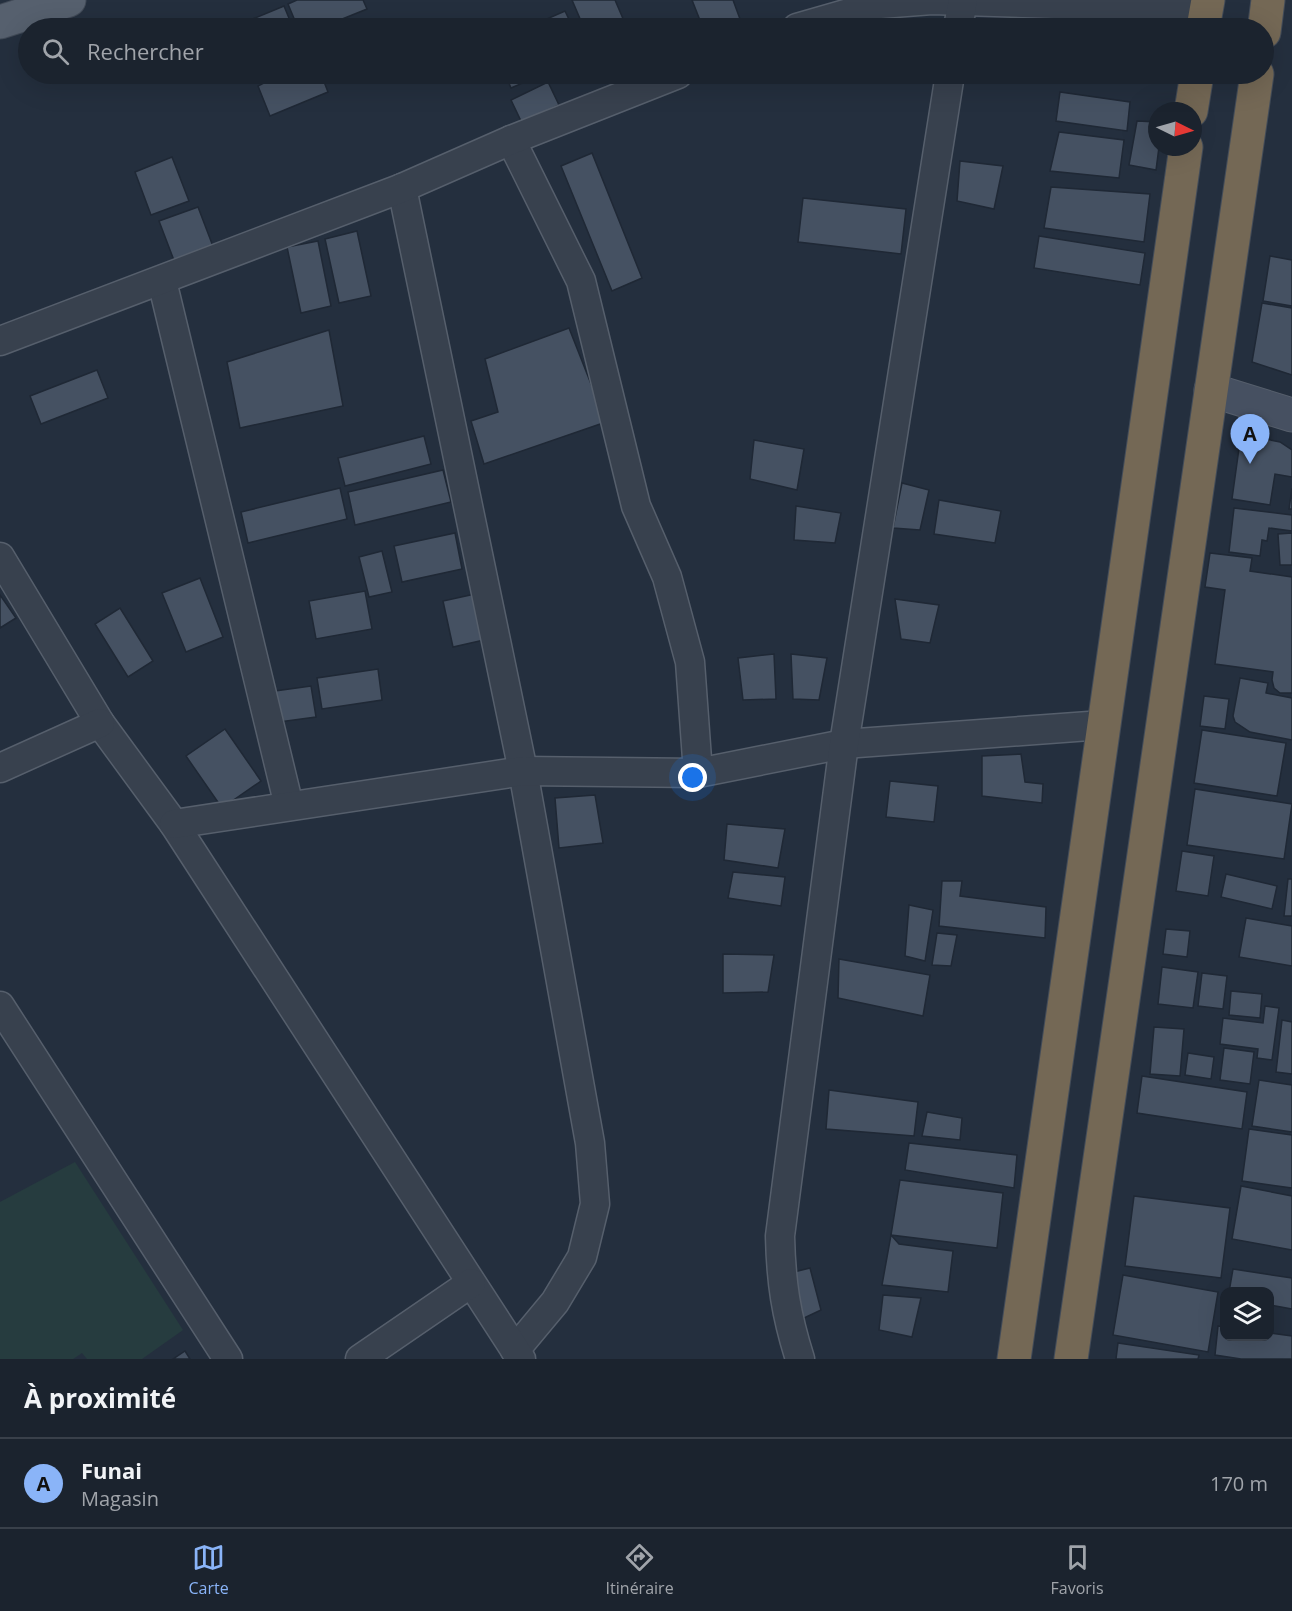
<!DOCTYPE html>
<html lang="fr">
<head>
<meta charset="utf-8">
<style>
  :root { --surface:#1b232e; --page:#242b36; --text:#f1f3f6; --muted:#a0a4aa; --line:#39404a; --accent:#8ab4f8 }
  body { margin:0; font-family:"Open Sans",sans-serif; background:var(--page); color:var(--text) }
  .controls { position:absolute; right:18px; bottom:18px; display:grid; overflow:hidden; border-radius:12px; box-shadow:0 6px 24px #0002 }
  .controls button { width:54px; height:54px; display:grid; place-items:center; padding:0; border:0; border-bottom:2px solid var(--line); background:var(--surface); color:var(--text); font:30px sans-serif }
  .compass { position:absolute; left:1148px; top:102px; width:54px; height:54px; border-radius:50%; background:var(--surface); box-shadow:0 6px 24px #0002; rotate:95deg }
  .you { position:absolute; left:693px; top:778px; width:21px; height:21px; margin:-15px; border:4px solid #fff; border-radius:50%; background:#1a73e8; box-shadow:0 0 0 9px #1a73e833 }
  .badge { display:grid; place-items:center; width:39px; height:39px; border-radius:50%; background:var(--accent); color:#111; font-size:20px; font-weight:700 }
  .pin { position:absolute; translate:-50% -50px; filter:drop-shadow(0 2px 3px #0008) }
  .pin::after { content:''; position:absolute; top:32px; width:21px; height:18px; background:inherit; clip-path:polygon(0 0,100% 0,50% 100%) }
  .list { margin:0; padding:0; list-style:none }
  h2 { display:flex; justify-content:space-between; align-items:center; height:78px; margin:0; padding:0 24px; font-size:26px }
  h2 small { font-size:20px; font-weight:400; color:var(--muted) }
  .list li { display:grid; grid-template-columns:39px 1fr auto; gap:18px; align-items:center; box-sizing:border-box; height:90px; padding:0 24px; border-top:2px solid var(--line) }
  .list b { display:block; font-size:22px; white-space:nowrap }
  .list p { margin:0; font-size:20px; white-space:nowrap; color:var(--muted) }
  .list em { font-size:20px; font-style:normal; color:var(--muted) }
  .icon { flex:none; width:33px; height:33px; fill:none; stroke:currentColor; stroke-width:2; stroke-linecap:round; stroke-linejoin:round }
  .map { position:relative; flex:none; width:1292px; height:1359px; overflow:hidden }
  .search { position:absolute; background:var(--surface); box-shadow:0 6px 24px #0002; left:18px; right:18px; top:18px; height:66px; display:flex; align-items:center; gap:15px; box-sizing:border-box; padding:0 21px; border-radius:33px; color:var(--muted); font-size:22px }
  .sheet { height:168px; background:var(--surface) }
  nav { display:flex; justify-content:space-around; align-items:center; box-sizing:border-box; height:84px; border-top:2px solid var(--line); background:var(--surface); font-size:16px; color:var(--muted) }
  nav a { display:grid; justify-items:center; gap:3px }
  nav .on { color:var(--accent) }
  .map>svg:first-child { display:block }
  .green { fill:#263c3f }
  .building { fill:#455162; stroke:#1f2835; stroke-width:1.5 }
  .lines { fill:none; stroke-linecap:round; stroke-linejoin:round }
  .street-casing { stroke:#565f6c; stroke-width:31 }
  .secondary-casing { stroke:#565f6c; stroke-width:35 }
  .primary-casing { stroke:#414a57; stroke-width:35 }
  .highway-casing { stroke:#434c59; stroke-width:35 }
  .street { stroke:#38414e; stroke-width:28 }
  .secondary { stroke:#465061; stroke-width:33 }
  .primary { stroke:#56606e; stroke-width:33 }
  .highway { stroke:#746855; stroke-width:33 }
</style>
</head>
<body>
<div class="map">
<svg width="1292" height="1359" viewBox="0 0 1292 1359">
  <rect width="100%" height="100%" fill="#242f3e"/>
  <path class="green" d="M75,1162l108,168 -41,29h-55l-5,-6 -9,6h-73v-157z"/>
  <g class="building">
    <path d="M297,0h66l4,9 -47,19h-22l-10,-24z"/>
    <path d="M572,0h43l12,28h-43z"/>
    <path d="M692,0h41l7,19 -23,9h-14z"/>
    <path d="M284,6l9,22h-48l-2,-5z"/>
    <path d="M565,11l8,17h-38l-2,-3z"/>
    <path d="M522,19l4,9h-27z"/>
    <path d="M348,20l4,8h-24z"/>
    <path d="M263,74h58l7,18 -58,24 -12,-30 8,-4z"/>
    <path d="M505,74h39l-33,14z"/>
    <path d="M602,74h18l-15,6z"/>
    <path d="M548,82l11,23 -37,18 -11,-23z"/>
    <path d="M1060,92l70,10 -3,29 -71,-10z"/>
    <path d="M1137,121l20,1v25h2l-3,23 -27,-5z"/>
    <path d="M1059,132l65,8 -5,38 -69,-7z"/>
    <path d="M592,153l50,125 -30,13 -51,-125z"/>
    <path d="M172,157l17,44 -38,14 -16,-43z"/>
    <path d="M960,161l43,5 -9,43 -37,-8z"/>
    <path d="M1051,187l99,7 -6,48 -100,-14z"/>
    <path d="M803,198l103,11 -5,45 -103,-12z"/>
    <path d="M198,207l16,42 -39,14 -16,-42z"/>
    <path d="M357,231l14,65 -32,7 -14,-64z"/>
    <path d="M1039,236l106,17 -5,32 -106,-17z"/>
    <path d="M318,241l13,65 -30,7 -14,-66z"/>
    <path d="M1270,256l22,4v46l-29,-5z"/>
    <path d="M1262,303l30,5v67l-40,-13z"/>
    <path d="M569,328l37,94 -122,42 -13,-43 27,-9 -13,-53z"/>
    <path d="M329,330l14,76 -103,22 -13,-66z"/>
    <path d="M97,370l11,28 -67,26 -11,-28z"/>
    <path d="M1241,434l39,8 12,8v27l-17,-3 -5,31 -38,-6z"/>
    <path d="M424,436l7,28 -86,22 -7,-28z"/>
    <path d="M754,440l50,9 -7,41 -47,-11z"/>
    <path d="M443,470l8,32 -96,23 -7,-33z"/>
    <path d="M902,483l27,7 -9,40 -27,-2z"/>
    <path d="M340,488l7,31 -99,24 -7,-31z"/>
    <path d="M1292,488v21h-3z"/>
    <path d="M939,500l62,11 -6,32 -61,-9z"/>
    <path d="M796,506l45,7 -6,30 -41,-3z"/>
    <path d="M1234,508l58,7v16l-23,-3 -2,13 -5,-1 -2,16 -31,-4z"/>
    <path d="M455,533l7,36 -60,13 -8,-36z"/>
    <path d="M1292,533v32h-12l-2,-31z"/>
    <path d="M382,551l10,41 -23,5 -10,-40z"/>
    <path d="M1210,553l42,5 -2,13 42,6v116h-12l-6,-5 -2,-8 1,-8 -58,-8 10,-74 -20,-3z"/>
    <path d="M200,578l23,59 -37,15 -24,-59z"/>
    <path d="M365,591l7,38 -56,10 -7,-38z"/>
    <path d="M475,594l9,46 -31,7 -10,-46z"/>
    <path d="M0,595l16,23 -16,10z"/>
    <path d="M895,599l44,6 -9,38 -29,-4z"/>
    <path d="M120,608l33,53 -25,16 -33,-53z"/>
    <path d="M774,654l2,45 -33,1 -5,-42z"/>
    <path d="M791,654l36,4 -8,42 -26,-1z"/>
    <path d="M378,669l4,31 -60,9 -5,-31z"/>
    <path d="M1240,678l28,5 -2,10 26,5v42l-42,-8 -15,-10 -2,-6z"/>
    <path d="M311,686l5,31 -37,5 -4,-31z"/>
    <path d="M1204,696l25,3 -4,30 -25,-3z"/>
    <path d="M225,729l36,52 -39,27 -36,-52z"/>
    <path d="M1202,730l84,13 -9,53 -83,-13z"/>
    <path d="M1021,754l4,28 18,2 -1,19 -60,-7v-40z"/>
    <path d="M890,781l48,5 -4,36 -48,-5z"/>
    <path d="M1195,789l97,15 -8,55 -97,-14z"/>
    <path d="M595,795l8,48 -44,5 -4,-50z"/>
    <path d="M727,824l58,5 -7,39 -54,-8z"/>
    <path d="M1182,851l32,5 -6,40 -32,-5z"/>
    <path d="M733,872l52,5 -4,29 -53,-8z"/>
    <path d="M1226,874l51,12 -5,23 -51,-12z"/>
    <path d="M1288,879h4v37h-8z"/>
    <path d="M942,881h20l-2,15 86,11 -1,31 -106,-12z"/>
    <path d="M909,905l24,5 -8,51 -20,-5z"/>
    <path d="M1246,918l46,8v40l-53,-9z"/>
    <path d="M1166,929l24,2 -3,26 -24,-3z"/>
    <path d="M937,933l20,2 -6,31 -19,-1z"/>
    <path d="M723,954l51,1 -6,37 -45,1z"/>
    <path d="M839,959l91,16 -7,41 -85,-18z"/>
    <path d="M1162,967l36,5 -5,36 -35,-4z"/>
    <path d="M1202,973l25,3 -4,33 -25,-3z"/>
    <path d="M1231,991l31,3 -2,24 -31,-3z"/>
    <path d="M1265,1006l14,2 -7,52 -15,-2 1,-9 -38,-5 3,-26 40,5z"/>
    <path d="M1282,1020l10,2v52l-16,-2z"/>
    <path d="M1154,1027l30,2 -4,47 -30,-2z"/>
    <path d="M1224,1048l30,4 -4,32 -30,-4z"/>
    <path d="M1188,1053l26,4 -3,22 -26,-4z"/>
    <path d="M1142,1076l105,16 -5,37 -105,-16z"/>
    <path d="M1259,1080l33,5v47l-40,-6z"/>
    <path d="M829,1090l89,12 -4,34 -88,-7z"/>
    <path d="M927,1112l35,6 -2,22 -38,-4z"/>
    <path d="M1249,1129l43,6v53l-50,-7z"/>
    <path d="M909,1143l108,12 -3,33 -109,-18z"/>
    <path d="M900,1180l103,13 -6,55 -106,-13z"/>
    <path d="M1241,1186l51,10v54l-60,-11z"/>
    <path d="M1134,1196l96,12 -9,70 -96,-12z"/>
    <path d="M891,1235l8,9 54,7 -5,41 -66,-7z"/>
    <path d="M810,1268l11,42 -19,9 -12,-46z"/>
    <path d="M1233,1269l59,9v31l-22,-4v-13h-41z"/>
    <path d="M1123,1275l95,17 -10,60 -95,-17z"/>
    <path d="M883,1295l38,3 -9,39 -33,-7z"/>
    <path d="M1218,1326l6,1v9h46v-3l22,3v23h-51l-26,-4z"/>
    <path d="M1118,1343l81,12 -1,4h-82z"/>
    <path d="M185,1351l5,8h-17z"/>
  </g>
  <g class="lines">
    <defs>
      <g id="street">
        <path d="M797,28l83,-24 52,-4 274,9"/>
        <path d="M958,28l5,-28"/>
        <path d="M511,140l70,141 55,225 31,71 23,85 8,111"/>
        <path d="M402,188l121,583 67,372 5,61 -13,53 -27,45 -40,48"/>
        <path d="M162,281l127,525"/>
        <path d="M0,341l402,-153 109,-48 167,-66"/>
        <path d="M0,557l100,166 74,101 347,535"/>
        <path d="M0,768l100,-45"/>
        <path d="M174,824l349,-53 175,2 146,-29 259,-19"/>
        <path d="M0,1006l228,353"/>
        <path d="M360,1359l111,-76"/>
        <path d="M800,1359c-14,-44 -19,-77 -20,-123l64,-492 106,-670"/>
      </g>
      <path id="secondary" d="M1211,390l81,25"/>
      <path id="primary" d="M0,22l69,-22"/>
      <g id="highway">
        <path d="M1203,28l5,-28"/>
        <path d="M1264,32l4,-32"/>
        <path d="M1191,111l6,-37"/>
        <path d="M1014,1359l172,-1212"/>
        <path d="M1071,1359l186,-1285"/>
      </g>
    </defs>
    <use href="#street" class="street-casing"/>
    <use href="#secondary" class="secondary-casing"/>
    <use href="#primary" class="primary-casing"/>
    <use href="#highway" class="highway-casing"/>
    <use href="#street" class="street"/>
    <use href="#secondary" class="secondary"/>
    <use href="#primary" class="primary"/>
    <use href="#highway" class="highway"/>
  </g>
</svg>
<div class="controls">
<button><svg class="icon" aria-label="layers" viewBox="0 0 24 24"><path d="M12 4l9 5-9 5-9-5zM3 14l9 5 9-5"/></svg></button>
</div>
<svg class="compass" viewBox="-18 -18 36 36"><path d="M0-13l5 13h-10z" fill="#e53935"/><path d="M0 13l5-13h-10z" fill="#a0a4aa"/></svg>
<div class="you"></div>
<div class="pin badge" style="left:1250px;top:464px">A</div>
<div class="search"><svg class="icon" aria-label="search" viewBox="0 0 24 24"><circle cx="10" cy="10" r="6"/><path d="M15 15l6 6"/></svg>Rechercher</div>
</div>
<section class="sheet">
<h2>À proximité<small></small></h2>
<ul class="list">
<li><span class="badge">A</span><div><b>Funai</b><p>Magasin</p></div><em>170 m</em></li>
</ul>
</section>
<nav>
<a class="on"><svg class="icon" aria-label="map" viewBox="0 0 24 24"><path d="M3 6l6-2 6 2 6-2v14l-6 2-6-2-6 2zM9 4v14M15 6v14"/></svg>Carte</a>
<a><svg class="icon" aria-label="directions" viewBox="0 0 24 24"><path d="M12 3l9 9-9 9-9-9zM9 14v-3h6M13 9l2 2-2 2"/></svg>Itinéraire</a>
<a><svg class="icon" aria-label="saved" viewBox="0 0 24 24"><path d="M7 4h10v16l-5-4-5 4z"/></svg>Favoris</a>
</nav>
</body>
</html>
